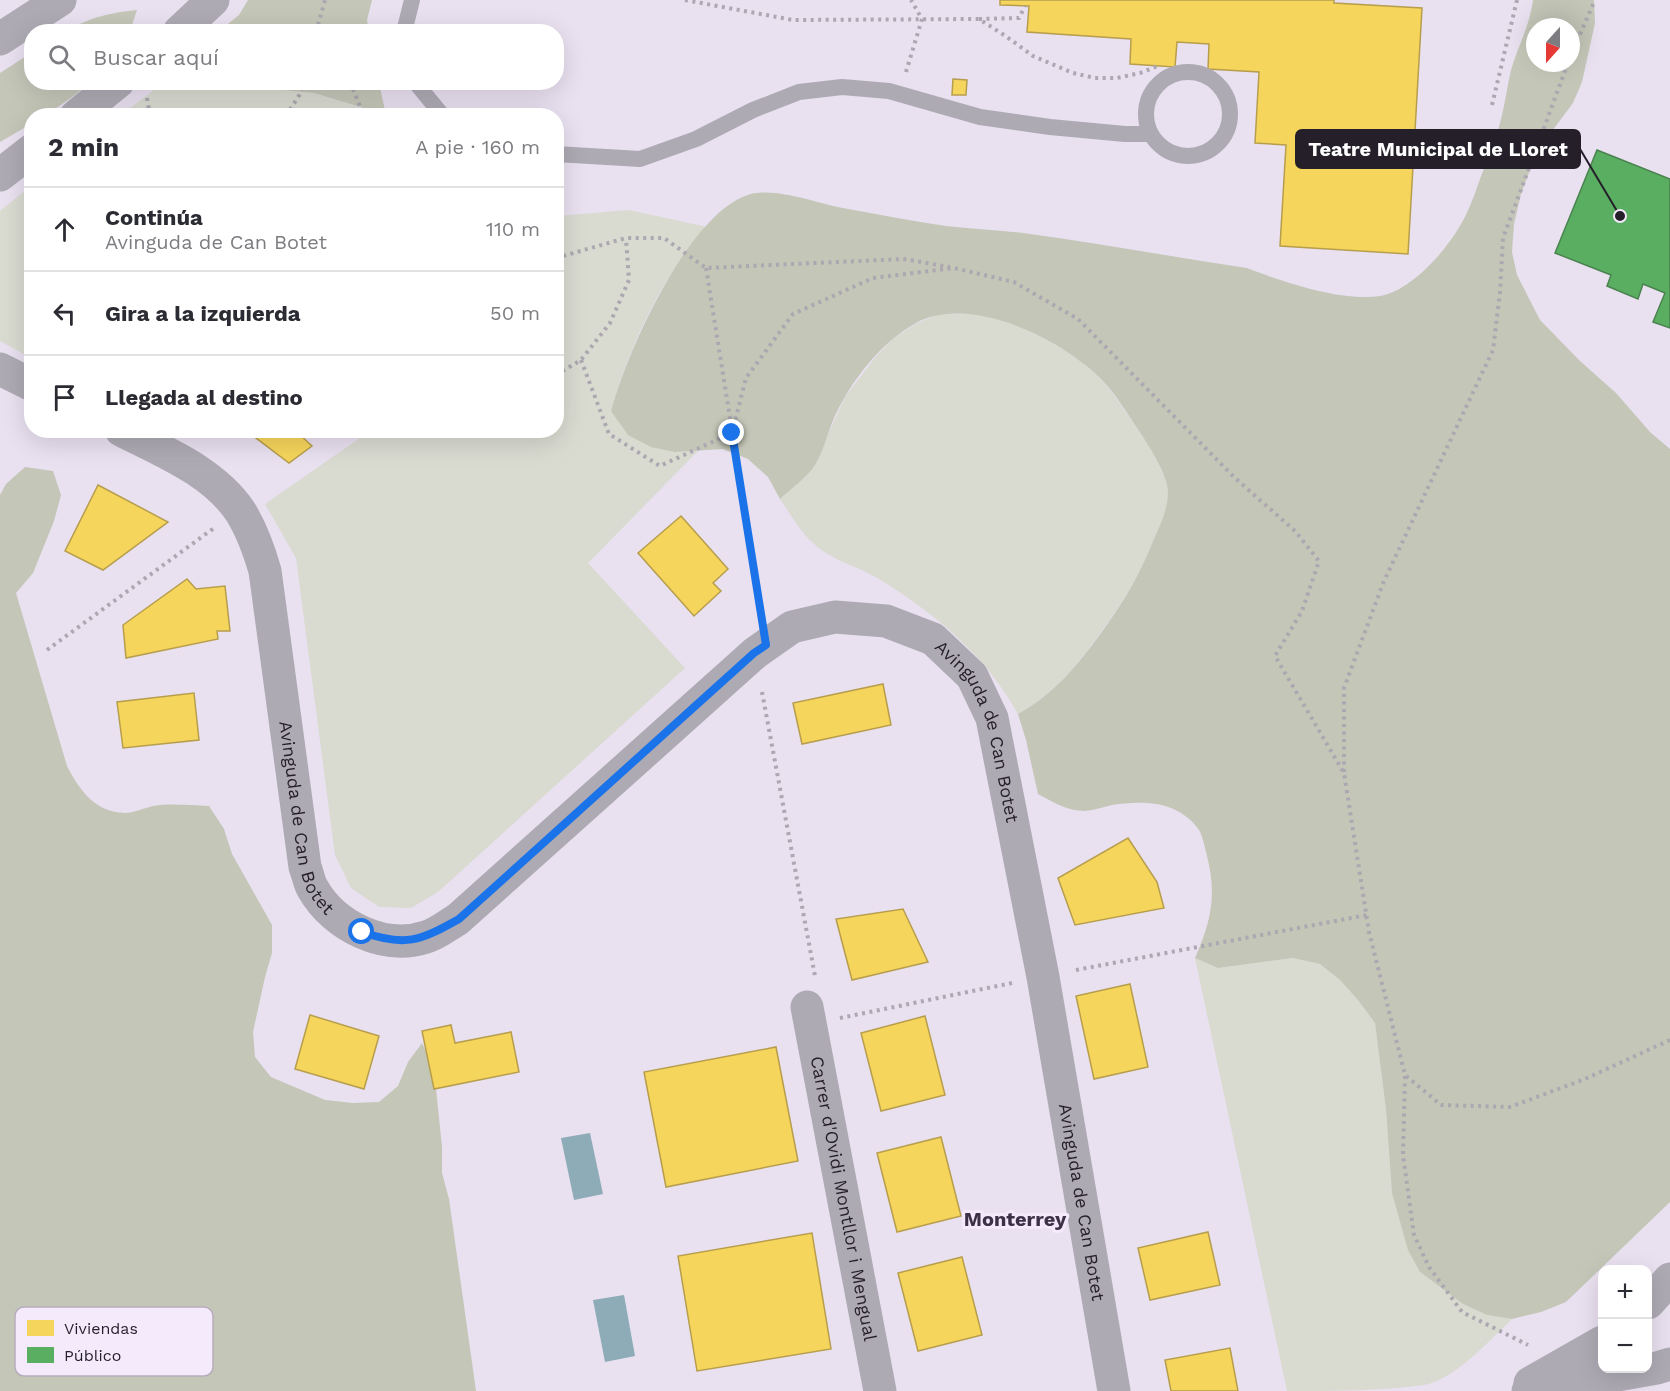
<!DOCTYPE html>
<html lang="es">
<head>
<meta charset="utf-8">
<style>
  :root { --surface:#fff; --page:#f7f7f7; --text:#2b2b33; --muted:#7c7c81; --line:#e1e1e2 }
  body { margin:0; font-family:"Work Sans",sans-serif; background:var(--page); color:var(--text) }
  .controls { position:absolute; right:18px; bottom:18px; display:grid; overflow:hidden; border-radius:12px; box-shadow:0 6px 24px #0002 }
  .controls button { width:54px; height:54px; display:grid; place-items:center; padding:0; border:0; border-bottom:2px solid var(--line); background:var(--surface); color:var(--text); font:30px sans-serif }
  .compass { position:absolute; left:1526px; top:18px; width:54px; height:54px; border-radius:50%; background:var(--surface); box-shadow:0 6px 24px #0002; rotate:201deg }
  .stop { position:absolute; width:18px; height:18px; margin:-14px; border:4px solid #1a73e8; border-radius:50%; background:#fff }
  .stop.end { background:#1a73e8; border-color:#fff; box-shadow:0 2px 6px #0008 }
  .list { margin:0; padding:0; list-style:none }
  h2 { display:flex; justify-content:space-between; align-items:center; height:78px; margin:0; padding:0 24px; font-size:26px }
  h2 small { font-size:20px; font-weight:400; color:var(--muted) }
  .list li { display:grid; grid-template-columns:39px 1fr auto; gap:18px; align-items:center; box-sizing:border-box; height:84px; padding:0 24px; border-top:2px solid var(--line) }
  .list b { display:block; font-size:22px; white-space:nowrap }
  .list p { margin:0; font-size:20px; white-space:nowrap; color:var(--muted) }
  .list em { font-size:20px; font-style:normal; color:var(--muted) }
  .icon { flex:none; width:33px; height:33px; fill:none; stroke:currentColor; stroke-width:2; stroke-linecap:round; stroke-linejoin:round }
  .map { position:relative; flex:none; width:1670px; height:1391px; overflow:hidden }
  .search { position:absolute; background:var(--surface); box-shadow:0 6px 24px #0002; left:24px; top:24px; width:540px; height:66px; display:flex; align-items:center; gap:15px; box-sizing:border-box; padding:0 21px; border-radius:24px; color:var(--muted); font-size:22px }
  .panel { position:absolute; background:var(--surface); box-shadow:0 6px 24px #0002; left:24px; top:108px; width:540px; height:330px; border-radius:24px }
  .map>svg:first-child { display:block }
  .green { fill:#d9dad0 }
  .forest { fill:#c4c6b8; fill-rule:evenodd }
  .water { fill:#8dacb7 }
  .homes { fill:#f6d55c; stroke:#b79e4d; stroke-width:1.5 }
  .public { fill:#5aae61; stroke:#4a8350; stroke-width:1.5 }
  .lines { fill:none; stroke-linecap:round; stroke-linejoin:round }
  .path { stroke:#aca7b0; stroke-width:4; stroke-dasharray:3 4.5; stroke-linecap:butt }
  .lane { stroke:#aeaab4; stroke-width:16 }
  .street { stroke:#aeaab4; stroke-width:33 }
  .route { stroke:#1a73e8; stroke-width:8 }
  .labels { text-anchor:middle; stroke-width:6; stroke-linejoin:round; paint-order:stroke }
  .street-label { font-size:18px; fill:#251f2a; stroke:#f4eafb }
  .neighbourhood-label { font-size:20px; font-weight:bold; fill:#3d3147; stroke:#f4eafb }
  .key { fill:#f4eafb; stroke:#b6adbc; stroke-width:1.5 }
  .key-label { font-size:16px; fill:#251f2a }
  .leader { fill:none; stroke:#251f2a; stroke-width:2 }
  .callout-dot { fill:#251f2a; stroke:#f4eafb; stroke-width:2 }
  .callout { fill:#251f2a; stroke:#251f2a; stroke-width:2 }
  .callout-label { font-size:20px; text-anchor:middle; font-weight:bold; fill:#fff }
</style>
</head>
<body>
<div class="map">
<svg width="1670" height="1391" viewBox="0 0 1670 1391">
  <rect width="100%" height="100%" fill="#e9e0f0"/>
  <g class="green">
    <path d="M164,82l76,1 1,3 73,7 69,22 -263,1z"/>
    <path d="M31,186v172l-31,-17v-130z"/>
    <path d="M629,210l78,17c-44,46 -79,122 -96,184l64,41 24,-2 -111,113 97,105 -247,224 -27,16 -32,-1 -28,-19 -16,-33 -39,-297 -31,-54 105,-73 186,-1 1,-214z"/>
    <path d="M940,314c17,0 33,-1 50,3 33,8 87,36 110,61 15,17 28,37 40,55 10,15 26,40 28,57 1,18 -7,33 -13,48 -17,40 -31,63 -57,98 -24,33 -44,57 -80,78 -31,-57 -85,-103 -141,-136 -20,-12 -46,-18 -64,-35 -13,-11 -23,-30 -33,-44l33,-32 32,-70 32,-42 17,-17 23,-15z"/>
    <path d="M1195,958l23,10 75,-10 27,6 20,16 18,20 17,23 11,87 6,83 28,79 43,32 24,11 25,4c-23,22 -52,55 -83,65 -39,7 -100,7 -142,7z"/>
  </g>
  <g class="forest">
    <path d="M248,0h124l-5,20 2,11h-145l-1,-3 16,-13z"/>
    <path d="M1533,0h61l1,23 -13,59 -9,21 -33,44 -10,23 -9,24 -7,30 -2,28 5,23 23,45 40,41 36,32 34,39 20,17v753l-104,100 -25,10 -29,7 -25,-4 -24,-11 -43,-32 -12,-22 -16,-57 -6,-83 -11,-87 -17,-23 -18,-20 -20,-16 -27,-6 -75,10 -23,-10c16,-36 22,-63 12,-102 -2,-8 -4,-19 -8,-26 -20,-29 -55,-30 -87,-25 -9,2 -18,5 -27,6 -18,0 -32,-9 -47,-17l-12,-54 -8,-26c37,-21 58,-47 83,-81 24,-33 38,-57 53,-94 7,-16 14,-30 14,-48 -1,-17 -18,-43 -27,-57 -13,-19 -26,-42 -43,-58 -40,-38 -128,-82 -182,-53 -36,20 -65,58 -82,95 -7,16 -11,36 -21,50 -9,12 -23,21 -33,31l-12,-22 -20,-18 -25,-10 -48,3 -24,-5 -23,-12 -17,-24c16,-59 75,-192 134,-215 25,-11 71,7 98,12 34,6 69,13 103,18 25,3 51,4 77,7 75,10 150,24 224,35 36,14 95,34 133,28 30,-5 63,-42 78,-67 10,-15 16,-33 22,-50 7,-18 15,-37 20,-56 5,-18 7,-36 11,-53 7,-24 19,-45 22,-70zM1535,27h36v36h-36z"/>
    <path d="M137,10l-7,21h-63c23,-14 43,-18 70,-21z"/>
    <path d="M31,53l1,29 57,1 -14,12 -29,20 -14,1 -1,8 -31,18v-69z"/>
    <path d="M240,83h139l7,32 -72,-22 -73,-7z"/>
    <path d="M25,467l28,4 8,24 -7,26 -21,52 -17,20 51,173c13,25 28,46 58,47 9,0 19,-5 28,-7 18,-3 37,-1 56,0l15,23 8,25 40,71v28l-7,24 -12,55 2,25 16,20 54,23 28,3 26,-1 19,-16 10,-24 14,-19 12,26 8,78v26l7,26 27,192h-476v-896l6,-11z"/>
  </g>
  <g class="water">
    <path d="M590,1133l13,61 -29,6 -13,-62z"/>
    <path d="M624,1295l11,61 -30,6 -12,-62z"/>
  </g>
  <g class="homes">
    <path d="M1000,0h334v3l88,5 -14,246 -128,-8 6,-101 -31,-2 4,-71 -51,-3 1,-25 -32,-2 -2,25 -45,-3 1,-25 -104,-7 2,-26 -29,-1z"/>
    <path d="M953,79l14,1 -1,15h-14z"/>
    <path d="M250,430h52l-3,4 13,12 -23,17 -41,-31z"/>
    <path d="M98,485l70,37 -65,48 -38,-19z"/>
    <path d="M681,516l47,53 -15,14 8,8 -27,25 -56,-63z"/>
    <path d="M187,579l9,10 29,-3 5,45h-13l1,8 -92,19 -3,-33z"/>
    <path d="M883,684l8,41 -89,19 -9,-41z"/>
    <path d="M194,693l5,47 -76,8 -6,-46z"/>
    <path d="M1128,838l29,44 7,26 -89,17 -17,-47z"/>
    <path d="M903,909l25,53 -76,18 -16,-61z"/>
    <path d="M1130,984l18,83 -54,12 -18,-83z"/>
    <path d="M310,1015l69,21 -15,53 -69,-20z"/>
    <path d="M925,1016l20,79 -64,16 -20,-78z"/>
    <path d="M451,1025l4,18 56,-11 8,40 -85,17 -12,-58z"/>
    <path d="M776,1047l22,114 -132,26 -22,-115z"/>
    <path d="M941,1137l20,79 -64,16 -20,-79z"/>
    <path d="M1208,1232l12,53 -70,15 -12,-52z"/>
    <path d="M812,1233l19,116 -134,22 -19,-115z"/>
    <path d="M962,1257l20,78 -64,16 -20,-78z"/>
    <path d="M1230,1348l8,43h-67l-6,-31z"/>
  </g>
  <path class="public" d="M1597,150l73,29v149l-17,-6 12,-29 -22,-9 -5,15 -31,-13 4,-11 -56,-22z"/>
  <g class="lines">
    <g class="path">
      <path d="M685,0l108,20 186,-1 28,18 26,19 40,17 22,5h22l23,-5 18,-7"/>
      <path d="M979,19l40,-1 6,-12"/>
      <path d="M316,32l9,-32"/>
      <path d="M1571,55l24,-55"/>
      <path d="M906,72l16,-53 -11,-19"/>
      <path d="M350,82l14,34"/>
      <path d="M147,98l3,18"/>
      <path d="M1492,105l25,-105"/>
      <path d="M286,116l14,-22 3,-12"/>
      <path d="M556,258l70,-20h38l42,30 197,-9 47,8"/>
      <path d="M706,268l55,343"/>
      <path d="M581,360l28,74 51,32 72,-33 14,-55 47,-64 80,-36 81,-10 60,14 64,37 157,159 60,53 24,30 -17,50 -27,45 69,117 25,159 36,143 36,30 69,2 75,-28 85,-39"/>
      <path d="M556,375l25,-15 29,-37 19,-43 -3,-41"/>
      <path d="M47,650l167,-122"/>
      <path d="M762,692l53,284"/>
      <path d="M1344,772v-84l40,-107 109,-231 7,-58 3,-54 65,-175"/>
      <path d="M1076,970l291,-55"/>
      <path d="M840,1018l172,-35"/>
      <path d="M1405,1076l-2,79 11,80 15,32 33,45 66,33"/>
    </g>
    <g class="lane">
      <path d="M404,32l8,-32"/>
      <circle cx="1188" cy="114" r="42"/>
      <path d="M415,82l28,34"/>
      <path d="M556,154l84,5 56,-20 57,-29 46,-18 43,-5 47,4 91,26 70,10 75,7h25"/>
    </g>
    <g class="street">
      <path d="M179,32l34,-32"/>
      <path d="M0,39l60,-39"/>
      <path d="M76,116l42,-34"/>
      <path d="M0,175l32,-25"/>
      <path d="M0,369l32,16"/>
      <path id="s1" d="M121,430c41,21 92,41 119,81 12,19 19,39 25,60l40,296c3,7 4,16 8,22 21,37 71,62 113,48 11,-3 22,-12 32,-18l297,-266 37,-26 43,-10 51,4 47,18 39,37 20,42 51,259 71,414"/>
      <path id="s2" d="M807,1007l73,384"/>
      <path d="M1648,1303l22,-24"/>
      <path d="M1530,1383l72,-41"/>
      <path d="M1528,1391l129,-23 13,-4"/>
    </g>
  </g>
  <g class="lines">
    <path class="route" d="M362,932c43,15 58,9 97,-13l295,-266 12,-8 -34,-212"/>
  </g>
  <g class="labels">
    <g class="street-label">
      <text dy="6" stroke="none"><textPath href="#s1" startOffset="1398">Avinguda de Can Botet</textPath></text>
      <text dy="6" stroke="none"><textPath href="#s1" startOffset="462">Avinguda de Can Botet</textPath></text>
      <text dy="6" stroke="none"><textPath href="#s2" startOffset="195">Carrer d'Ovidi Montllor i Mengual</textPath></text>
      <text dy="6" stroke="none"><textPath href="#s1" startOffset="1884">Avinguda de Can Botet</textPath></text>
    </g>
    <g class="neighbourhood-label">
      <text x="1015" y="1226">Monterrey</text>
    </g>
  </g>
  <rect x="15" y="1307" width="198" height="69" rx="9" class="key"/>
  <rect x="27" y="1320" width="27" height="16" fill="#f6d55c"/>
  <rect x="27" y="1347" width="27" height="16" fill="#5aae61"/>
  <g class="key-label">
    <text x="64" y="1334">Viviendas</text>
    <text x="64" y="1361">Público</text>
  </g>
  <path class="leader" d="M1620 216L1580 149"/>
  <circle class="callout-dot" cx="1620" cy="216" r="6"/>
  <rect class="callout" x="1296" y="130" width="284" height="38" rx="6"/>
  <g class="callout-label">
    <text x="1438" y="156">Teatre Municipal de Lloret</text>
  </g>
</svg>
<div class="controls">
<button>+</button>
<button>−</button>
</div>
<svg class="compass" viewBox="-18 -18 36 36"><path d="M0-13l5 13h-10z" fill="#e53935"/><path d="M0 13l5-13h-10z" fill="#7c7c81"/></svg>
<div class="stop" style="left:362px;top:932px"></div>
<div class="stop end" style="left:732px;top:433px"></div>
<div class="search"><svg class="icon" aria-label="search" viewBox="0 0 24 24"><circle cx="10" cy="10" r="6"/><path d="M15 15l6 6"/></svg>Buscar aquí</div>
<section class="panel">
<h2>2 min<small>A pie · 160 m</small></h2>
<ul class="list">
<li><svg class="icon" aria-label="ahead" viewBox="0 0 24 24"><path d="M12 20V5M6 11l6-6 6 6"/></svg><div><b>Continúa</b><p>Avinguda de Can Botet</p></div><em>110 m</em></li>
<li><svg class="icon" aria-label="left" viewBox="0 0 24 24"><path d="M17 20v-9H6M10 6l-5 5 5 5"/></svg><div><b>Gira a la izquierda</b></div><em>50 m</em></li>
<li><svg class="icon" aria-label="arrive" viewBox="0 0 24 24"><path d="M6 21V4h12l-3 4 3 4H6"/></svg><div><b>Llegada al destino</b></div></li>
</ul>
</section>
</div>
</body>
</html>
